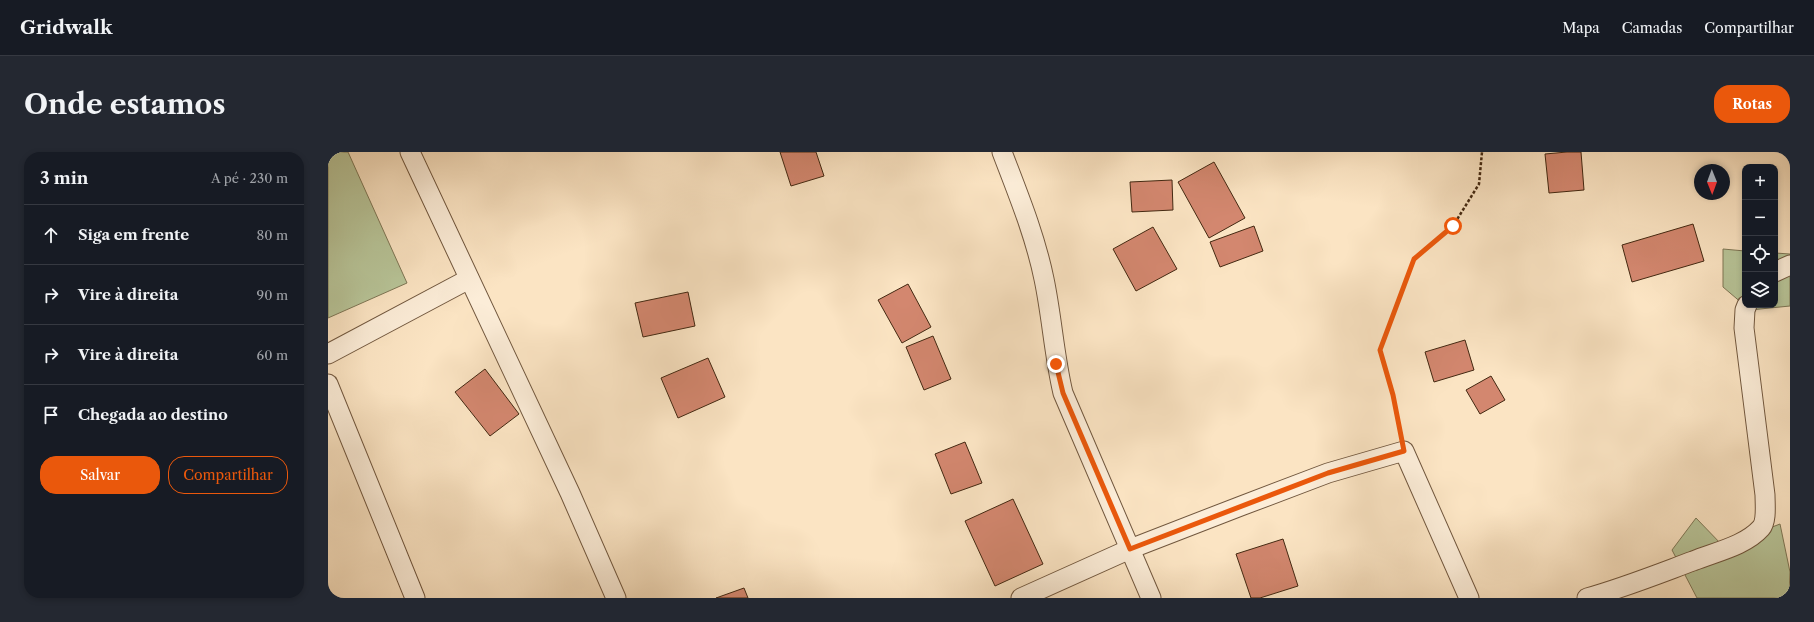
<!DOCTYPE html>
<html lang="pt">
<head>
<meta charset="utf-8">
<style>
  :root { --surface:#171b24; --page:#242831; --text:#f1f3f6; --muted:#9ea1a6; --line:#363941; --accent:#ea580c }
  body { margin:0; font-family:"Libre Caslon Text",serif; background:var(--page); color:var(--text) }
  .controls { position:absolute; right:12px; top:12px; display:grid; overflow:hidden; border-radius:8px; box-shadow:0 2px 6px #0003 }
  .controls button { width:36px; height:36px; display:grid; place-items:center; padding:0; border:0; border-bottom:1px solid var(--line); background:var(--surface); color:var(--text); font:20px sans-serif }
  .compass { position:absolute; left:1366px; top:12px; width:36px; height:36px; border-radius:50%; background:var(--surface); box-shadow:0 2px 6px #0003; rotate:179deg }
  .stop { position:absolute; width:12px; height:12px; margin:-9px; border:3px solid #ea580c; border-radius:50%; background:#fff }
  .stop.end { background:#ea580c; border-color:#fff; box-shadow:0 1px 4px #0008 }
  .list { margin:0; padding:0; list-style:none }
  h2 { display:flex; justify-content:space-between; align-items:center; height:52px; margin:0; padding:0 16px; font-size:17px }
  h2 small { font-size:13px; font-weight:400; color:var(--muted) }
  .list li { display:grid; grid-template-columns:26px 1fr auto; gap:12px; align-items:center; box-sizing:border-box; height:60px; padding:0 16px; border-top:1px solid var(--line) }
  .list b { display:block; font-size:15px; white-space:nowrap }
  .list em { font-size:13px; font-style:normal; color:var(--muted) }
  .actions { display:flex; gap:8px; padding:12px 16px }
  .actions a { flex:1; padding:9px 0; border:1px solid var(--accent); border-radius:16px; text-align:center; font-size:14px; color:var(--accent) }
  .actions .main { background:var(--accent); color:#fff }
  .icon { flex:none; width:22px; height:22px; fill:none; stroke:currentColor; stroke-width:2; stroke-linecap:round; stroke-linejoin:round }
  .map { position:relative; flex:none; width:1462px; height:446px; overflow:hidden; border-radius:16px }
  header { display:flex; align-items:center; gap:24px; box-sizing:border-box; height:56px; padding:0 20px; background:var(--surface); border-bottom:1px solid var(--line) }
  header strong { font-size:19px }
  nav { display:flex; gap:22px; margin-inline-start:auto; font-size:14px }
  .intro { display:flex; align-items:center; justify-content:space-between; box-sizing:border-box; height:96px; padding:0 24px }
  h1 { margin:0; font-size:28px }
  .button { padding:10px 18px; border-radius:16px; background:var(--accent); color:#fff; font-size:14px; font-weight:700 }
  main { display:flex; gap:24px; padding:0 24px }
  aside { flex:1; background:var(--surface); border-radius:16px; box-shadow:0 2px 6px #0003 }
  .map>svg:first-child { display:block }
  .green { fill:#b8c599; stroke:#7e7655 }
  .building { fill:#d3876f; stroke:#432811 }
  .lines { fill:none; stroke-linecap:round; stroke-linejoin:round }
  .street-casing { stroke:#71573e; stroke-width:21 }
  .path { stroke:#432811; stroke-width:2.5; stroke-dasharray:3 2; stroke-linecap:butt }
  .street { stroke:#fcedd8; stroke-width:19 }
  .route { stroke:#ea580c; stroke-width:5 }
</style>
</head>
<body>
<header>
<strong>Gridwalk</strong>
<nav><a>Mapa</a><a>Camadas</a><a>Compartilhar</a></nav>
</header>
<div class="intro"><h1>Onde estamos</h1><a class="button">Rotas</a></div>
<main>
<aside>
<h2>3 min<small>A pé · 230 m</small></h2>
<ul class="list">
<li><svg class="icon" aria-label="ahead" viewBox="0 0 24 24"><path d="M12 20V5M6 11l6-6 6 6"/></svg><div><b>Siga em frente</b></div><em>80 m</em></li>
<li><svg class="icon" aria-label="right" viewBox="0 0 24 24"><path d="M7 20v-9h11M14 6l5 5-5 5"/></svg><div><b>Vire à direita</b></div><em>90 m</em></li>
<li><svg class="icon" aria-label="right" viewBox="0 0 24 24"><path d="M7 20v-9h11M14 6l5 5-5 5"/></svg><div><b>Vire à direita</b></div><em>60 m</em></li>
<li><svg class="icon" aria-label="arrive" viewBox="0 0 24 24"><path d="M6 21V4h12l-3 4 3 4H6"/></svg><div><b>Chegada ao destino</b></div></li>
</ul>
<div class="actions"><a class="main">Salvar</a><a>Compartilhar</a></div>
</aside>
<div class="map">
<svg width="1462" height="446" viewBox="0 0 1462 446">
  <rect width="100%" height="100%" fill="#fbe4c3"/>
  <filter id="stains"><feTurbulence type="fractalNoise" baseFrequency=".005" numOctaves="4"/><feColorMatrix values="0 0 0 0 .2 0 0 0 0 .09 0 0 0 0 .02 0 0 0 .5 -.17"/></filter>
  <radialGradient id="worn" r=".72"><stop offset=".6" stop-color="#630" stop-opacity="0"/><stop offset="1" stop-color="#630" stop-opacity=".3"/></radialGradient>
  <g class="green">
    <path d="M0,0h20l59,131 -79,35z"/>
    <path d="M1395,97l22,2v54h30v-52l15,1v52l-40,4 -27,-23z"/>
    <path d="M1368,366l27,28 57,-22 10,48 -1,26h-92l-25,-48z"/>
  </g>
  <g class="building">
    <path d="M452,0h36l8,24 -33,10z"/>
    <path d="M1239,0h14l3,38 -35,3 -4,-39z"/>
    <path d="M886,10l31,56 -36,20 -31,-56z"/>
    <path d="M844,28l1,30 -41,2 -2,-30z"/>
    <path d="M1365,72l11,37 -72,21 -10,-37z"/>
    <path d="M926,74l9,25 -43,16 -10,-25z"/>
    <path d="M825,75l24,42 -41,22 -23,-42z"/>
    <path d="M580,132l23,43 -29,16 -24,-43z"/>
    <path d="M360,140l7,34 -52,11 -8,-34z"/>
    <path d="M605,184l18,43 -27,11 -18,-43z"/>
    <path d="M1137,188l9,30 -40,12 -9,-30z"/>
    <path d="M380,206l17,39 -47,21 -17,-40z"/>
    <path d="M157,217l34,45 -29,22 -35,-44z"/>
    <path d="M1163,224l14,24 -25,14 -14,-24z"/>
    <path d="M637,290l17,41 -31,11 -16,-40z"/>
    <path d="M685,347l30,65 -48,22 -30,-65z"/>
    <path d="M955,387l15,47 -38,12h-9l-15,-44z"/>
    <path d="M416,436l4,10h-32z"/>
  </g>
  <g class="lines">
    <defs>
      <g id="street">
        <path d="M82,0l160,341 46,105"/>
        <path d="M674,0c16,42 33,83 42,127 8,38 10,76 19,114l88,205"/>
        <path d="M1447,120l15,-7"/>
        <path d="M0,202l141,-75"/>
        <path d="M0,232l87,214"/>
        <path d="M693,446l109,-49 111,-43 87,-33 76,-22 65,147"/>
        <path d="M1259,446c36,-10 71,-24 106,-37 22,-9 52,-15 68,-33 6,-7 4,-24 4,-33l-21,-167 1,-18 2,-5"/>
      </g>
    </defs>
    <use href="#street" class="street-casing"/>
    <path class="path" d="M1072,279l-7,-36 -13,-45 34,-91 39,-33 26,-42 3,-32"/>
    <use href="#street" class="street"/>
  </g>
  <g class="lines">
    <path class="route" d="M728,212l7,29 67,156 198,-76 76,-22 -11,-56 -13,-45 34,-91 39,-33"/>
  </g>
  <rect width="100%" height="100%" filter="url(#stains)"/>
  <rect width="100%" height="100%" fill="url(#worn)"/>
</svg>
<div class="controls">
<button>+</button>
<button>−</button>
<button><svg class="icon" aria-label="locate" viewBox="0 0 24 24"><circle cx="12" cy="12" r="6"/><path d="M12 2v4M12 18v4M2 12h4M18 12h4"/></svg></button>
<button><svg class="icon" aria-label="layers" viewBox="0 0 24 24"><path d="M12 4l9 5-9 5-9-5zM3 14l9 5 9-5"/></svg></button>
</div>
<svg class="compass" viewBox="-18 -18 36 36"><path d="M0-13l5 13h-10z" fill="#e53935"/><path d="M0 13l5-13h-10z" fill="#9ea1a6"/></svg>
<div class="stop" style="left:1125px;top:74px"></div>
<div class="stop end" style="left:728px;top:212px"></div>
</div>
</main>
</body>
</html>
